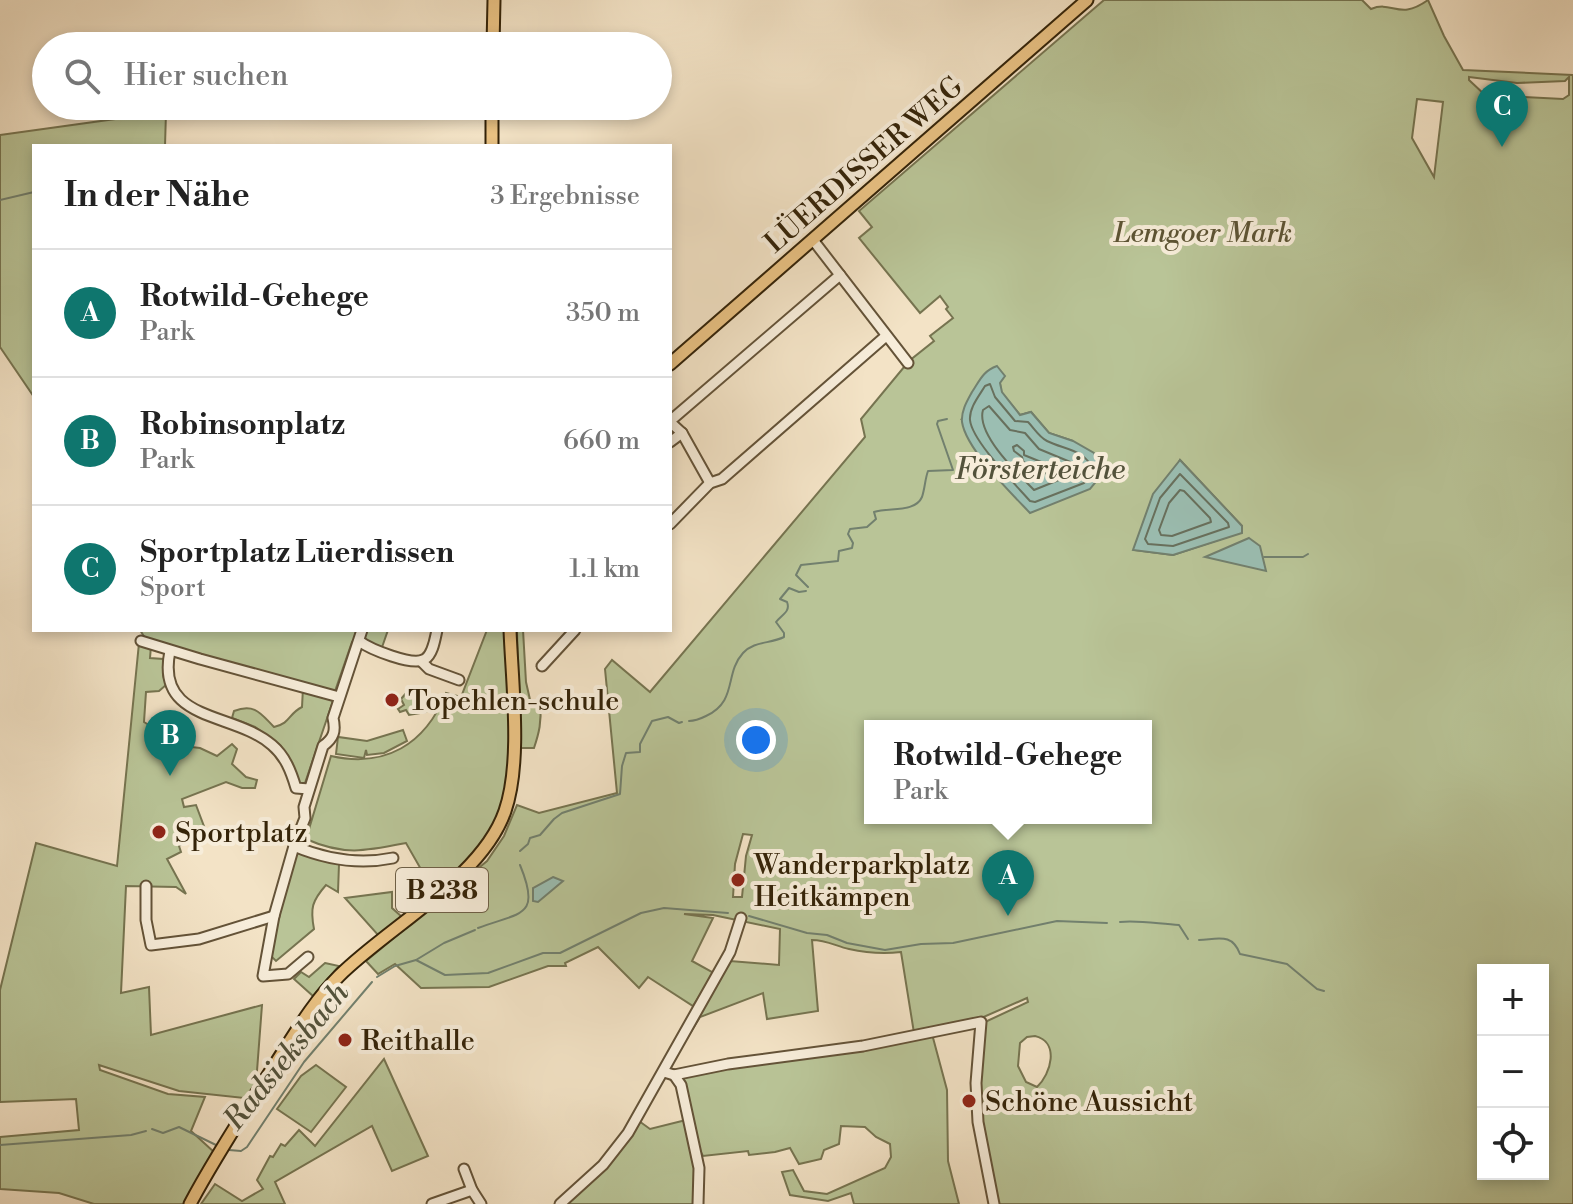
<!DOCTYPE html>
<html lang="de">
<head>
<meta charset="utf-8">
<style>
  :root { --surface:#fff; --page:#f6f6f6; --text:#222; --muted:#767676; --line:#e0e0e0; --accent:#0f766e }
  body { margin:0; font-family:"Libre Bodoni",serif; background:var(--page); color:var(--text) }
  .controls { position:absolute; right:24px; bottom:24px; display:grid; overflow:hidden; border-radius:0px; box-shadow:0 4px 12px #0003 }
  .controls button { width:72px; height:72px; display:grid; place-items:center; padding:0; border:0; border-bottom:2px solid var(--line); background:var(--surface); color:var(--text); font:40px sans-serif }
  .you { position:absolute; left:756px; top:740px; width:28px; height:28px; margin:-20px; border:6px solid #fff; border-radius:50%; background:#1a73e8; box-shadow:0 0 0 12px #1a73e833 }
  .badge { display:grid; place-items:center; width:52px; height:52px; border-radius:50%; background:var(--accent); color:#fff; font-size:26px; font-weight:700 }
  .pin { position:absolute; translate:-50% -66px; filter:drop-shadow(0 2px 4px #0008) }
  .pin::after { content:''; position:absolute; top:42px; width:28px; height:24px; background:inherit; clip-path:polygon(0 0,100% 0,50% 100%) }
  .popup { position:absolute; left:864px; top:720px; width:288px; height:104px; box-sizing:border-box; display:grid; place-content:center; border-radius:0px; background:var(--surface); filter:drop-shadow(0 2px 6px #0005); font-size:26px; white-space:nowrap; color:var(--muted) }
  .popup b { font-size:30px; color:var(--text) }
  .popup::after { content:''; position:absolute; left:50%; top:100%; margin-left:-16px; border:16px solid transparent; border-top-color:var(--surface) }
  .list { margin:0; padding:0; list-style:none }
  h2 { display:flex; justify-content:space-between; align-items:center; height:104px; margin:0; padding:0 32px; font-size:34px }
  h2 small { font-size:26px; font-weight:400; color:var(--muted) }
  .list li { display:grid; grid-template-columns:52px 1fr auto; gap:24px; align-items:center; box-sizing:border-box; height:128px; padding:0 32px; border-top:2px solid var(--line) }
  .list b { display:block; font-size:30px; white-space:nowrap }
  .list p { margin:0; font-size:26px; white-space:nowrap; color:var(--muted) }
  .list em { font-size:26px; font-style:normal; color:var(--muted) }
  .icon { flex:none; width:44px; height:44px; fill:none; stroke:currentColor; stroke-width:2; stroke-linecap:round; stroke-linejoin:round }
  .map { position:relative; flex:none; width:1573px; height:1204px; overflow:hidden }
  .search { position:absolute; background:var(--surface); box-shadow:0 4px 12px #0003; left:32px; top:32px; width:640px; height:88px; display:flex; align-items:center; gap:20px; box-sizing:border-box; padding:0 28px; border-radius:44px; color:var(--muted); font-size:30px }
  .panel { position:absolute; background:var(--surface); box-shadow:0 4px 12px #0003; left:32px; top:144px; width:640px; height:488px; border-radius:0px }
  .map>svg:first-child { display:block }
  .green { fill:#b9c497; stroke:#767450; stroke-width:2; fill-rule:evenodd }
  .water { fill:#9bbeb2; stroke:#72806e; stroke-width:2 }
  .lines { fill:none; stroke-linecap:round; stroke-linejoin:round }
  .shore { stroke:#68705d; stroke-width:2 }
  .stream { stroke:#72806e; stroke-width:2 }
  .minor-casing { stroke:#645338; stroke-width:13 }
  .major-casing { stroke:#342308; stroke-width:15 }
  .minor { stroke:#f7edda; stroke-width:9 }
  .major { stroke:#eac283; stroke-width:11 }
  .poi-dot { fill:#8f2418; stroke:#f7edda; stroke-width:3 }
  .labels { text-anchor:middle; stroke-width:8; stroke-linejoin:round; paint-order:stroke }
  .shield { fill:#f7edda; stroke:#6e6047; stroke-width:2 }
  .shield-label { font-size:26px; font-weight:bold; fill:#342308 }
  .street-label { font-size:28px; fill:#342308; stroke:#f7edda }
  .park-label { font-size:28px; font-style:italic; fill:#5c5333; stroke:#f7edda }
  .poi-label { font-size:28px; fill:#342308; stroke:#f7edda; text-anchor:start }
  .water-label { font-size:30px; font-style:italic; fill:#53523b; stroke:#f7edda }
</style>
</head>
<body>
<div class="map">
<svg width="1573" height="1204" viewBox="0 0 1573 1204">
  <rect width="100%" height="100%" fill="#f3e3c6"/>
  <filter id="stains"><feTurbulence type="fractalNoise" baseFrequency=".0025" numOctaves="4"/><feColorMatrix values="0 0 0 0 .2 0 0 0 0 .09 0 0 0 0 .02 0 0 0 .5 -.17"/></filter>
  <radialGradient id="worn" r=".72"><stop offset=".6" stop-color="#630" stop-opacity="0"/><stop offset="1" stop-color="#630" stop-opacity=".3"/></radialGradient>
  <g class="green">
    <path d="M1104,0h258l9,9c22,-9 28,12 57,-9l16,36 19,34 110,5v1129h-576l-17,-82v-38l5,-62 43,-20 -1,-4 -48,21 -65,14 -13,-81c-18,2 -34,1 -52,-3 -13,-3 -23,-9 -37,-9l6,71 -51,8 -4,-26 -63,24 -19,31 -2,-1 51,-86 49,4 1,-36 -67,-14 -29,-1 29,4 -21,43 22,12 -21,33 -45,-29 -9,11 -41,-41 -33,16 1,3h-18l-59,21 -68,1 -26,-24 -17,10 -12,-13 121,-100 17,-25 13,-31 22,8 78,-20 -12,-124 7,-9 38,32 215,-255 -4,-18 48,-58 25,-20 -4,-5 23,-18 -7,-9 2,-2 -8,-11 -20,17 -61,-75 13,-11 -13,-16zM1469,77l48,6 48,-2 4,-4v18l-6,4 -78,-4 -16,-15zM1417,99l26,3 -9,75 -22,-39zM1000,383l1,9 19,23 11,-3 18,21 24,8 -111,-22zM1180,460l62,66v6l-69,23 -39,-5zM870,726h276v92h-276zM743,834l9,1 -6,21 -4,41h-9l2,-33zM1483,970h60v204h-60zM1035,1036c25,6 16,38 2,51l-11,-5 -8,-16 2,-23 7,-6z"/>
    <path d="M166,112l-1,34h-131v251l-34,-50v-212z"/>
    <path d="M140,630h248l-8,23 -28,-11 -18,52 -177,-48 -12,-8z"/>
    <path d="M487,630h21c0,54 12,151 -15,198 -16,26 -36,44 -59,64l-28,-49c-40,8 -62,13 -100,-4l25,-83c54,12 94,-11 115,-63l15,4z"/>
    <path d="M517,630h6l3,52 5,22h9c2,17 -1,29 -6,44h-14z"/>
    <path d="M139,643l12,3 -1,12 13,1v16l3,10 -7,6 -13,1 -2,30 31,19 -4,10 8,4 4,-9 17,2 17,8 15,-12 5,5 -5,15 14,13 11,3 -2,8h-13l-16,-6 -44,17 2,8 12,-2 9,24 -16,6 1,4 -11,7 2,6 -14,7 19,35 -10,-7 -50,-1 -5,107 28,-6 2,48 111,-30 -6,79 -12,14 -65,-7 -80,-26 1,5 68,24 37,3 -14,34 24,22 -28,51h-93l-35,-11 -59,-4v-52l79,-7 -3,-31 -76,3v-112l36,-147 81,23z"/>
    <path d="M303,688l31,10 -29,85h-8l-16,-37 -26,-19 -23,-9 2,-7c21,-8 27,3 40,16 17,-4 14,-13 28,-20z"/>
    <path d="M407,692l27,11 -8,9 -17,3 -3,-5 -6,2 -2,-3 6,-4 -3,-6z"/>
    <path d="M403,730l4,11 -23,12 -17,2 -1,-5 -2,8 -28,-4 2,-17 29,4z"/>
    <path d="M296,852l43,12 -1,28 -12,-7c-14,16 -16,23 -12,44l-38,32 -8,-8z"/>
    <path d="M392,892v16l10,9 -24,18 -33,-37z"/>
    <path d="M325,963l14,3 -26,30 -19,-17 7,-7 8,5z"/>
    <path d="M932,1034l15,56 1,71 11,43h-105l-3,-11 -23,8 -38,-6 -8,-23 11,-2 11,21 23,3 58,-26 6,-11 -1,-13 -14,-7 -11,-10 -24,-1 -2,18 -15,6 -3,9 -22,5 -9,-16 -15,4 -26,3 -1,-4 -45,5 -5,-9 -18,-71z"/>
    <path d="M384,1059l44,97 -36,15 -20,-45 -97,56 10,22h-84l14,-20 27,17 21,-12 -6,-9 13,-24 3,1 8,-13 4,2 14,-16 16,16z"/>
    <path d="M316,1065l30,22 -35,45 -34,-23 24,-33z"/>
    <path d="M686,1120l12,51 -1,33h-133l75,-83 11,8z"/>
  </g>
  <g class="water">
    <path d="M997,366l8,10 -5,7 2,9 18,23 11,-3 18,21 24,8 21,12 10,19 -14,17 -60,24c-19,-20 -64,-64 -68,-91 -1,-11 5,-21 10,-30 8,-12 11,-21 25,-26z"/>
    <path d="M1180,460l62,66v7l-69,22 -40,-5 20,-56z"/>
    <path d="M1249,538l11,8 6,25 -61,-14z"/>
    <path d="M553,877l10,4 -25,21 -5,-1v-13z"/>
  </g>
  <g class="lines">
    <g class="shore">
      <path d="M990,384l5,13 20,24 13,1c6,6 11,15 19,19 18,9 38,8 47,30l-10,12 -49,19 -5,-1c-14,-16 -58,-60 -60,-81 -1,-12 9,-24 15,-34z"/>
      <path d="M989,406l21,24 15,3 14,16 41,17 1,5 -47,19c-17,-17 -58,-56 -51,-80z"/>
      <path d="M1017,445l7,6v4l27,11 1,5 -15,5 -14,-15 -1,-4 -8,-6 -1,-4z"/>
      <path d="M1180,474l48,49 1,4 -56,19 -25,-2 -3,-5 15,-41z"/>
      <path d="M1180,490l4,1 26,27 1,4 -39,14 -11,-1 -2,-5 10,-27z"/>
    </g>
    <g class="stream">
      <path d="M0,200l34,-8"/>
      <path d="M1264,557h39l5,-3"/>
      <path d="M808,587l-12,-12 5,-10 37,-4 1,-10 13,-3 1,-5 -5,-9 2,-5 17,-2 9,-8 -2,-7c15,-5 41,1 48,-15 3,-9 3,-18 6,-26l25,-1 -16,-46 1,-3 9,-2"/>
      <path d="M689,721c7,0 11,-2 17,-5 32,-15 18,-42 37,-63 11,-12 27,-9 41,-16v-4l-8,-11c5,-7 15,-10 11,-20l-7,-3 9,-11 10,4 7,-1"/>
      <path d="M520,851l8,-7 2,-6 10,-3 14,-16 8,-6 58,-19 2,-28 4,-13 14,-1v-8l12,-23 16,-4 11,6 3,-1"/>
      <path d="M749,916l58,17 20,2 20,8 38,7 36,-6 32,-1 104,-22 50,2"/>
      <path d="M1120,922c19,-2 39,2 59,3l9,14"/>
      <path d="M478,928c42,-16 64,-10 42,-63"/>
      <path d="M1199,940c20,-1 33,-7 41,14l47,10 30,25 7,2"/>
      <path d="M416,960l29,15 43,-2 55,-20h17l81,-40 23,-5 64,5"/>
      <path d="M377,977l18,-11 21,-6 28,-17 31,-13"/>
      <path d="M152,1129l11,4 16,-6 37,18"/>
      <path d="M0,1145l131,-10 15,-4"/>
      <path d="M229,1150l12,1 6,-4 57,-85 68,-80"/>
    </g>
    <defs>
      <g id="minor">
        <path d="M813,240l95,123"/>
        <path d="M670,421l170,-146"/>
        <path d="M670,422l12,11 28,50"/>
        <path d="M670,442l12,-9"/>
        <path d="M670,524l40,-41 12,-4 164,-143"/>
        <path d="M141,641l59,18 139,38"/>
        <path d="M359,641c11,8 54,26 66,18 8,-5 10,-20 12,-29"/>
        <path d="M170,651c-15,72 63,60 102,94 13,11 19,26 24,43l13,1"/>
        <path d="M421,661l8,8 30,11"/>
        <path d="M542,666l33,-36"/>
        <path d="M294,846c31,13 65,19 99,12"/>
        <path d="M146,886v34l5,25 48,-6 75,-23"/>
        <path d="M308,957l-20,17 -25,2 11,-60 20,-70 11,-28 -1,-11 19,-61c11,-8 13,-15 10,-28l29,-88"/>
        <path d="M664,1072l10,3 54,-11 135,-18 118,-24 -5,61 2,39 16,82"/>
        <path d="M674,1075l7,10 18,83 -1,36"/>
        <path d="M464,1169l8,21 9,14"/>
        <path d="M432,1204l40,-14"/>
        <path d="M560,1204l43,-39 25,-32 102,-181 11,-34"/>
      </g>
      <g id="major">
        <path d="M493,46l1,-46"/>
        <path d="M492,106v40"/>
        <path d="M670,364l417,-364"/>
        <path d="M190,1204c25,-47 54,-91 82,-135 21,-32 40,-66 67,-93 50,-50 143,-98 166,-165 17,-49 7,-128 5,-181"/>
      </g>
    </defs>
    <use href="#minor" class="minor-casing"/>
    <use href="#major" class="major-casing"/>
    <use href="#minor" class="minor"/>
    <use href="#major" class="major"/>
  </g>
  <g class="poi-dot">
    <circle cx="392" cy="700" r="8"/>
    <circle cx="159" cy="832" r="8"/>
    <circle cx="738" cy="880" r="8"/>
    <circle cx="345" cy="1040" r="8"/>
    <circle cx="969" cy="1101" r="8"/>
  </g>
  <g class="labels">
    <rect class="shield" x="396" y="868" width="92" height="44" rx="6"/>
    <g class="shield-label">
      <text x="442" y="899">B 238</text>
    </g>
    <g class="street-label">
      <text transform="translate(863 164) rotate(-41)" y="10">LÜERDISSER WEG</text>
    </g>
    <g class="park-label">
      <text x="1203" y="242">Lemgoer Mark</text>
    </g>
    <g class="poi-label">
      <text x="408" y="710">Topehlen-schule</text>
      <text x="175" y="842">Sportplatz</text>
      <text x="754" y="874">Wanderparkplatz<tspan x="754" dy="32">Heitkämpen</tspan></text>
      <text x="361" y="1050">Reithalle</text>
      <text x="985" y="1111">Schöne Aussicht</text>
    </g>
    <g class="water-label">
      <text x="1040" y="479">Försterteiche</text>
      <text transform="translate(286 1056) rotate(-51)" y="10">Radsieksbach</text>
    </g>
  </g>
  <rect width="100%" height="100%" filter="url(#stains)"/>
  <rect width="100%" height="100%" fill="url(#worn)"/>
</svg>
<div class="controls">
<button>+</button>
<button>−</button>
<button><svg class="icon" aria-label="locate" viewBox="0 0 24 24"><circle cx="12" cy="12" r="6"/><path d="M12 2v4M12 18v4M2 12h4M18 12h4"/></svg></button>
</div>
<div class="you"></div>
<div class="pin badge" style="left:1008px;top:916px">A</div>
<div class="popup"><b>Rotwild-Gehege</b>Park</div>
<div class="pin badge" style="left:170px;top:776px">B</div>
<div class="pin badge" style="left:1502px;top:147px">C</div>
<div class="search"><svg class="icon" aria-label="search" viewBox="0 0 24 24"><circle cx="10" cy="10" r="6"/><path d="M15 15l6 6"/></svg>Hier suchen</div>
<section class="panel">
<h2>In der Nähe<small>3 Ergebnisse</small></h2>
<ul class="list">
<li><span class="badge">A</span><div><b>Rotwild-Gehege</b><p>Park</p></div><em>350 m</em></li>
<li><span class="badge">B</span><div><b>Robinsonplatz</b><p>Park</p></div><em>660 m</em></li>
<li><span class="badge">C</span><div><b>Sportplatz Lüerdissen</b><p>Sport</p></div><em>1.1 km</em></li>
</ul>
</section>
</div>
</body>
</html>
